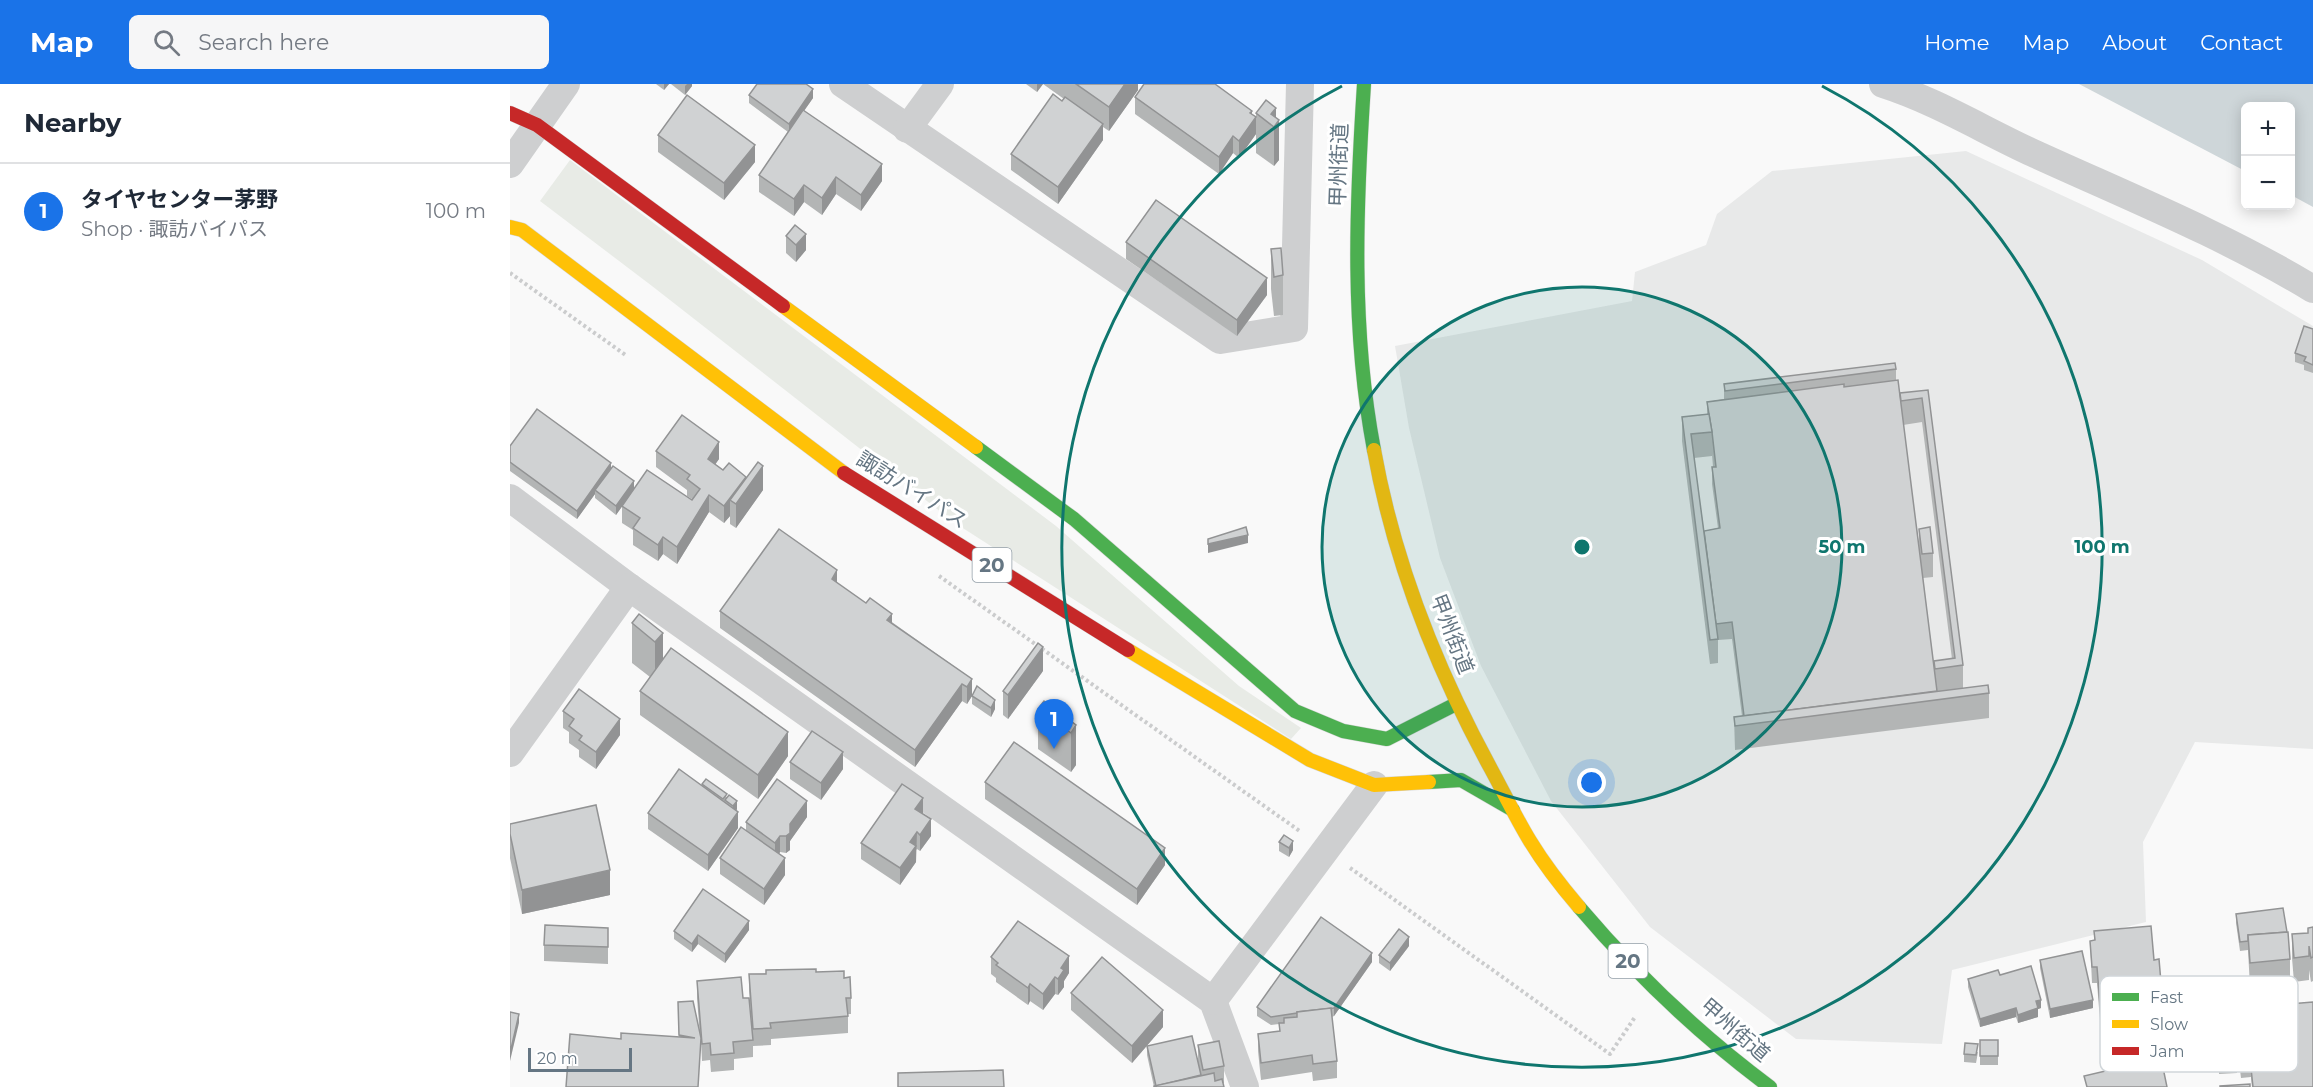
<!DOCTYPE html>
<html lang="en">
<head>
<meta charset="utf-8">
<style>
  :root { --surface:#fff; --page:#f6f6f7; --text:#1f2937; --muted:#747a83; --line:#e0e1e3; --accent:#1a73e8 }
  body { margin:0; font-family:Montserrat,"Noto Sans JP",sans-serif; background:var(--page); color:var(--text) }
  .controls { position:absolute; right:18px; top:18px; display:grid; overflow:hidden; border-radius:9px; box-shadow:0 3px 15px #0003 }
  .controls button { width:54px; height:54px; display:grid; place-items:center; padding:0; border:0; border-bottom:2px solid var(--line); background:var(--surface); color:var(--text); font:30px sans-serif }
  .scale { position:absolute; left:18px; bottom:15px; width:104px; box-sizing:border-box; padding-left:6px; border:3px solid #657683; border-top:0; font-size:16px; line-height:21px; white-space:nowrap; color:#657683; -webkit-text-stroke:4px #fff; paint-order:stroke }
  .you { position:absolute; left:1082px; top:699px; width:21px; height:21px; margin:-15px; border:4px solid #fff; border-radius:50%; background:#1a73e8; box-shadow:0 0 0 9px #1a73e833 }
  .badge { display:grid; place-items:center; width:39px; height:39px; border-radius:50%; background:var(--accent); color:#fff; font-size:20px; font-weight:700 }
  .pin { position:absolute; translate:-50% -50px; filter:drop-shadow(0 2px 3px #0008) }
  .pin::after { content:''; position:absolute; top:32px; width:21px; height:18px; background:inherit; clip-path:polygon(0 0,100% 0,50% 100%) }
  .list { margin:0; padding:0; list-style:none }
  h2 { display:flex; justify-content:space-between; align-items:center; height:78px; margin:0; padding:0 24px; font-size:26px }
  h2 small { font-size:20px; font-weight:400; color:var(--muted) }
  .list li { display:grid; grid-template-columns:39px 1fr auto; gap:18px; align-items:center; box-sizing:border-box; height:96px; padding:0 24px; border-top:2px solid var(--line) }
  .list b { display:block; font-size:22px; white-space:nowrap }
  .list p { margin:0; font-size:20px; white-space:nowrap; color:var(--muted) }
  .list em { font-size:20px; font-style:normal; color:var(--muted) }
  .icon { flex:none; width:33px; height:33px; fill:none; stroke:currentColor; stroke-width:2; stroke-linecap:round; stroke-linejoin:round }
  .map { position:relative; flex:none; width:1803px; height:1003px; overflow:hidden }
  header { display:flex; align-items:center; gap:36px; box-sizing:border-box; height:84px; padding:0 30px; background:var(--accent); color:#fff }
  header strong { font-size:28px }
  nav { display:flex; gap:33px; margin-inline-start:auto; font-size:21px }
  .search { width:420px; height:54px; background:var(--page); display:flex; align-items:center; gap:15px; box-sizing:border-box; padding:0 21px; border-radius:9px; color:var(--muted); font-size:22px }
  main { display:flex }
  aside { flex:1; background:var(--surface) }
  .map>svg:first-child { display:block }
  .built { fill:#e8e9e9 }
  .green { fill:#e8ebe6 }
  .water { fill:#ced6d9 }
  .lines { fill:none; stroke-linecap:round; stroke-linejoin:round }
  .fast-casing { stroke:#d5d6d6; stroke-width:15 }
  .slow-casing { stroke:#d5d6d6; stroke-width:15 }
  .jam-casing { stroke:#d5d6d6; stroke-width:15 }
  .path { stroke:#cbcccd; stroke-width:4; stroke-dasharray:3 3; stroke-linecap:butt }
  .street { stroke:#cecfd0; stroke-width:28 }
  .fast { stroke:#4caf50; stroke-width:14 }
  .slow { stroke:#ffc107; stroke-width:14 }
  .jam { stroke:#c62828; stroke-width:14 }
  .wall { fill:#b3b5b5; fill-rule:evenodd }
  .shaded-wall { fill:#929394 }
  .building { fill:#d0d2d3; stroke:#929394; stroke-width:1.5 }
  .ring { fill:none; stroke:#0f766e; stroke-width:3 }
  .labels { text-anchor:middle; stroke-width:6; stroke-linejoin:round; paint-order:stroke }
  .shield { fill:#fff; stroke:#939fa8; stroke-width:1.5 }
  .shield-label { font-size:20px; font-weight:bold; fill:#657683 }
  .street-label { font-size:21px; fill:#657683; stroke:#fff }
  .key { fill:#fff; stroke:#d1d6da; stroke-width:1.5 }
  .key-label { font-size:16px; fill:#657683 }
  .centre { fill:#0f766e; stroke:#fff; stroke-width:3 }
  .ring-label { font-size:18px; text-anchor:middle; font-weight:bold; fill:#0f766e; stroke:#fff; stroke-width:6; stroke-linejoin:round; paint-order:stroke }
</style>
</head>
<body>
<header>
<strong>Map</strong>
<div class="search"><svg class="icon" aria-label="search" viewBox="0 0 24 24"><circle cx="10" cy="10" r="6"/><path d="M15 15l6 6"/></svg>Search here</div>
<nav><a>Home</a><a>Map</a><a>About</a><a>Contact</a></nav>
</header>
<main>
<aside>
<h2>Nearby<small></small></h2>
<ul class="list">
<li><span class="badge">1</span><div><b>タイヤセンター茅野</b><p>Shop · 諏訪バイパス</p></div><em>100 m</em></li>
</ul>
</aside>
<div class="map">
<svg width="1803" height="1003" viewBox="0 0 1803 1003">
  <rect width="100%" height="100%" fill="#f9f9f9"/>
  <path class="built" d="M1456,67l236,109 111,66v423l-118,-7 -52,100 3,80 -194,48 -10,74 -146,-5 -146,-112 -99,-126 -70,-135 -41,-108 -31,-130 -14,-82 237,-45 3,-29 71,-27 11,-31 55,-43z"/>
  <path class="green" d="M60,76l486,366 183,160 62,42 -10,11 -336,-216 -303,-237 -112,-85z"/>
  <path class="water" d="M1569,0h234v123l-22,-12 -1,-89h-44l-1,65z"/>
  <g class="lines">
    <defs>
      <g id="fast">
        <path d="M854,0c-8,123 -13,245 10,366"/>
        <path d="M466,363l98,72 221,192 48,20 44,8 69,-35"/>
        <path d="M919,698l32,-2 52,30"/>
        <path d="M1069,823c56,66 121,128 191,180"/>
      </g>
      <g id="slow">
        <path d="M0,143l12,3 322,243"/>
        <path d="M273,222l193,141"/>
        <path d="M864,366c20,112 63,220 117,319 13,24 25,49 39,72 14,23 31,45 49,66"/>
        <path d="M618,566l182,110 64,25 55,-3"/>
      </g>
      <g id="jam">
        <path d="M0,29l27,12 246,181"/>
        <path d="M334,389l284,177"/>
      </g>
    </defs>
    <use href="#fast" class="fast-casing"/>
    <use href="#slow" class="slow-casing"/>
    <use href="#jam" class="jam-casing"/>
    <g class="path">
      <path d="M0,189l117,83"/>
      <path d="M429,492l362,256"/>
      <path d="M840,784l260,186 25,-37"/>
    </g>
    <g class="street">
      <path d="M333,0l377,256 74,-12 6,-244"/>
      <path d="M1373,0c53,17 100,46 150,69 94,43 191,82 280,136"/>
      <path d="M397,45l33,-45"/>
      <path d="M0,80l56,-80"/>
      <path d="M0,414l119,89 584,414 32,86"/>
      <path d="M0,669l119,-166"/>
      <path d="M703,917l161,-216"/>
    </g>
    <use href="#fast" class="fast"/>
    <use href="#slow" class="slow"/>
    <use href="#jam" class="jam"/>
  </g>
  <g class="wall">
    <path d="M146,0h13l-5,6z"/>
    <path d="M161,0h21v2l-7,9z"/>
    <path d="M516,0h112v6l-29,41 -6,-4v13l-45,64 -47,-34v-16l53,-55 -21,-15 -6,8z"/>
    <path d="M239,11l64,3 -9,13 78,70 -21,30 -25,-17 -14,21 -18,-13 -10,14 -35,-24v-17l29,-43 -39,-29z"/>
    <path d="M625,13l117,18 4,19 -17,24 -6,-5 -14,21 -84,-60z"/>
    <path d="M746,29l20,5 3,42 -5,6 -18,-13z"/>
    <path d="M148,51l97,27 -31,38 -66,-48z"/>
    <path d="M276,152l20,14 -10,12 -10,-9z"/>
    <path d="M616,158l141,53 -30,41 -111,-77z"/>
    <path d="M761,165l12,26v40l-9,1 -3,-27z"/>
    <path d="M1803,245v44l-9,-3v-5l-9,-3v-9z"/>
    <path d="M1386,285v11l4,18 28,-8 35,275v23l26,5v25l-254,32 -1,-33 8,-1 -10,-77 -14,1v23l-8,1 -28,-223v-24l25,-3v-12l17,-3v-15zM1412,338l30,237 -18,7 -11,-88 10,-1v-24l-14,-24v16l-16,-120zM1202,370l1,13h-1v17l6,44 -14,3 -10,-73 18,-2z"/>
    <path d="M0,362l101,22 23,20 58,12v-1l-5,-3v-6l-31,-23v-16l63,8 -4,5 8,6 40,20 -27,38 -6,-4v-8l-6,7 -15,-11 -32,52 -14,-10 -5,7 -25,-16v-15l-11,-7v-17l-6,9 -21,-17v-4l-18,25 -67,-48z"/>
    <path d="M327,499l135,96v17l-5,8 -5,-3 -47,66 -195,-139v-17z"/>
    <path d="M122,539l31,10v26l125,97 -30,43 -118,-84v-24l10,-14 -18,-14z"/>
    <path d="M533,587l-35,48 -5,-4v-24z"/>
    <path d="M462,612l23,13 -4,8 -19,-13z"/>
    <path d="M528,625l38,16v40l-5,7 -33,-23z"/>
    <path d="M53,627l57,24 -24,34 -17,-12v-7l-10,-7v-11l-6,-4z"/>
    <path d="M280,678l53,7 -22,31 -31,-21z"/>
    <path d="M475,698l180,83 -28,40 -152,-106z"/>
    <path d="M192,700l25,13 10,12 1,19 -30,43 -60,-42v-16l54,-27z"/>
    <path d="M413,730l8,22 -11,15 -3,-2 -1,1v12l-16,23 -39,-26v-16z"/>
    <path d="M297,733l-17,24v9l-4,3 -6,-1 -1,2 6,21 -21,30 -44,-31v-16l26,-28v-8z"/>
    <path d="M0,740l100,71 -88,19 -12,-56z"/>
    <path d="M769,758l14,8 -4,7 -10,-6z"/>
    <path d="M1726,830l54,45v24l-40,4 -2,-37 -8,1 -4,-28z"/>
    <path d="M1803,843v54l-2,1 -2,-12v10l-15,2 -2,-24v-24l16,-1v-5z"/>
    <path d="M98,844v36l-64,-3v-16z"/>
    <path d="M239,846l-24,33 -27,-19 -6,8 -18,-13v-8z"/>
    <path d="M1584,847l60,29 9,46v17l-6,1v5l-56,4 -4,-50h-5l-2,-42 4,-1z"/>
    <path d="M899,862l-19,25 -11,-8v-8z"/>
    <path d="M481,873l78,16 -5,8v6l-6,8 -3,-1 -12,16 -13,-9 -2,4 -32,-23v-4l-5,-4z"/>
    <path d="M1530,876l53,48 -43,10 -10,-50z"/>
    <path d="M862,878l-38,54 -2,1 5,44v17l-24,3 -1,-9 -51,8 -3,-29v-17l21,-3v-7l-8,1 -14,-9v-9z"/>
    <path d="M306,888l28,6 7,20v16h-3v19l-77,6v6l-18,1v11l-19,2v11l-23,2 -1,-12 -8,1 -1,-21 -80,-1 58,-2 -1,-35 22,35 -3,-39v-17l46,17 9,30 -3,-37v-17z"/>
    <path d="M1490,891l41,33 -3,1v8l-20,6 -2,-6 -36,10 -12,-40v-8z"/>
    <path d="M561,909l92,34 -31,36 -61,-53z"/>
    <path d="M1693,921h75l35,82h-61l-1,-10 -10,1 -3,-24h-2l1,19 -18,1v-19l-11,2 -5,-44z"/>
    <rect x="1470" y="956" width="18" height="25"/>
    <path d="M688,961l26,21v17l-70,4 -7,-32v-9l51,15z"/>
    <path d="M1468,968l-2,11 -12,-1v-8z"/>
  </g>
  <g class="shaded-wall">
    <path d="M154,0h5l-5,6z"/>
    <path d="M177,0h5v2l-7,9v-9z"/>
    <path d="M527,0h6l-6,8z"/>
    <path d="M615,0h13v6l-29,41v-24z"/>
    <path d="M303,5v9l-24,34v-8z"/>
    <path d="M766,24v16l3,-4v40l-5,6v-39l-3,-13z"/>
    <path d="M742,27v12l4,-6v17l-17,24v-17l11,-28z"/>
    <path d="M593,40v16l-45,64v-17z"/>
    <path d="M723,52v17l-14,21v-17z"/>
    <path d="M245,61v17l-31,38v-17z"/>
    <path d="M372,80v17l-21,30v-16z"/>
    <path d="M326,93v17l-14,21v-17z"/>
    <path d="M294,101v17l-10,14v-17z"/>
    <path d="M296,150v16l-10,12v-17z"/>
    <path d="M757,194v17l-30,41v-16z"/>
    <path d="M209,358v17l-11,16v-16z"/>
    <path d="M101,379v8l-16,19v4l-18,25v-8z"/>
    <path d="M253,382v24l-27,38v-24l-6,-4v16l-6,7v-17l22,-29v12z"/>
    <path d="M124,397v9l-18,25v-9z"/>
    <path d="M199,411v17l-32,52v-17z"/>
    <path d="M738,451v8l-40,10v-9z"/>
    <path d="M153,453v17l-5,7v-16z"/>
    <path d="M327,486v17l-5,-8z"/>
    <path d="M382,530v16l-5,-10z"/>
    <path d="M153,549v40l-8,8v-39z"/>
    <path d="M533,563v24l-35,48v-24z"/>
    <path d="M462,595v17l-5,8v-17z"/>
    <path d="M452,600v17l-47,66v-17z"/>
    <path d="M485,616v9l-4,8v-9z"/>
    <path d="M110,635v16l-24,34v-17z"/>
    <path d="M566,641v40l-5,7v-39z"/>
    <path d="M278,648v24l-30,43v-24z"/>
    <path d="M333,668v17l-22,31v-17z"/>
    <path d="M413,714v17l-8,-6z"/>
    <path d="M227,717v8l-4,5v-8z"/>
    <path d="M297,717v16l-17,24v9l-4,3v-17l4,-12z"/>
    <path d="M228,728v16l-30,43v-16z"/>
    <path d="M421,735v17l-11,15v-16z"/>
    <path d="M407,748l-1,30 -16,23v-17l10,-26z"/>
    <path d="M270,752v16l-5,8v-17z"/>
    <path d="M783,757v9l-4,7v-9z"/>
    <path d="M655,764v17l-28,40v-16z"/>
    <path d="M275,774v17l-21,30v-16z"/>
    <path d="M100,786v25l-88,19v-24z"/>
    <path d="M239,837v9l-24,33v-9z"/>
    <path d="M188,851v9l-6,8v-8z"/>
    <path d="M899,853v9l-19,25v-8z"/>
    <path d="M862,869v9l-38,54v-8z"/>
    <path d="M559,872v17l-5,8v6l-6,8v-16l3,-11z"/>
    <path d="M545,893v17l-12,16v-16z"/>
    <path d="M520,900v17l-2,4v-17z"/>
    <path d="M1531,916v8l-3,1v8l-20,6v-8l18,-14z"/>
    <path d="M1583,916v8l-43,10v-9z"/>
    <path d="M1506,924v9l-36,10v-8z"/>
    <path d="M653,926v17l-31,36v-17z"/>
    <path d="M9,930v9l-9,38v-8z"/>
  </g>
  <g class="building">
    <path d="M247,0h49l7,5 -24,35 -40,-29z"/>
    <path d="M566,0h49l-16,23z"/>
    <path d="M634,0h71l37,27 -2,2 6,4 -17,24 -6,-5 -14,21 -84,-60z"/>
    <path d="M543,10l9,7 3,-4 38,27 -45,63 -47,-33z"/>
    <path d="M177,11l68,50 -31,38 -66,-48z"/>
    <path d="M756,16l10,8 -5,6 8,6 -5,7 -18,-14z"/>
    <path d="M293,26l79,54 -21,31 -25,-18 -14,21 -18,-13 -10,14 -35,-24z"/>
    <path d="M646,116l111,78 -30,42 -111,-78z"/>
    <path d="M285,141l11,9 -10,11 -10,-9z"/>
    <path d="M771,164l2,27 -9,2 -3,-28z"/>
    <path d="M1794,242l9,3v36l-9,-4 2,-4 -11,-4z"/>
    <path d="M1385,279l1,6 -171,22 -1,-7z"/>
    <path d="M1388,296l39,311 -193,25 -12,-94 -16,2 -12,-93 16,-3 -8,-61h4l-4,-35 -5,-30 137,-18v3z"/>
    <path d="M1418,306l35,275 -28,4 -1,-8 21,-3 -33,-260 -21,3 -1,-8z"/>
    <path d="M27,325l74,54 -34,48 -67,-49v-16z"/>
    <path d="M1199,330l3,18 -21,2 27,205 -8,1 -28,-223z"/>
    <path d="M172,331l37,27 -11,17 15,11 6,-7 17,14 -22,29 -15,-11 -32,52 -14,-10 -5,8 -25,-17 7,-10 -18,-12 25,-36 45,30 8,-11 -13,-10 3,-4 -34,-24z"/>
    <path d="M248,378l5,4 -27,38 -6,-4z"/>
    <path d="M103,382l21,15 -18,25 -21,-16z"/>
    <path d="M736,443l2,8 -40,9v-5z"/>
    <path d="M1420,443l3,26 -11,1 -3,-25z"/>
    <path d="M269,445l58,41 -5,9 34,24 4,-5 22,16 -5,6 85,59 -5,8 -5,-3 -47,66 -195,-139z"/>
    <path d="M129,530l24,19 -8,9 -23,-19z"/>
    <path d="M528,559l5,4 -35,48 -5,-4z"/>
    <path d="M161,564l117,84 -30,43 -118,-84z"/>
    <path d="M1478,601l1,8 -254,33 -1,-9z"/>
    <path d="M467,602l18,14 -4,8 -19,-12z"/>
    <path d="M69,605l41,30 -24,33 -17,-12 3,-4 -13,-10 5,-7 -11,-8z"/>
    <path d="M534,617l32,24 -5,8 -33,-24z"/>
    <path d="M302,647l31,21 -22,31 -31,-21z"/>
    <path d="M504,658l151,106 -28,41 -152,-107z"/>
    <path d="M169,685l59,43 -30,43 -60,-42z"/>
    <path d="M196,695l21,15 -4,5 -21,-15z"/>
    <path d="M267,695l30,22 -17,23v9l-4,3h-6l-5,7 -29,-21z"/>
    <path d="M392,700l21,14 -8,11 16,10 -11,16 -3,-3 -7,10 6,4 -16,22 -39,-25z"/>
    <path d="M219,711l8,6 -4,5 -8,-6z"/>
    <path d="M86,721l14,65 -88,20 -12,-56v-10z"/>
    <path d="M231,743l44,31 -21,31 -44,-31z"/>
    <path d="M774,751l9,6 -4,7 -10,-6z"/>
    <path d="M193,805l46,32 -24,33 -27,-19 -6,9 -18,-13z"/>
    <path d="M1773,824l4,24 -39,3v6l-8,1 -4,-28z"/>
    <path d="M811,833l51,36 -38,55 -37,4v1l-26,4 -14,-10z"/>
    <path d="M508,837l51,35 -8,12 3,2 -6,9 -3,-2 -12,17 -13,-10 -2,4 -32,-23 2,-2 -7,-6z"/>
    <path d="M35,841l63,3v19l-64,-2z"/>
    <path d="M1641,842l3,34 5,-1 4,47 -7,1 1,6 -56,4 -4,-50h-5l-2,-26 5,-1 -1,-9z"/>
    <path d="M1803,843v30l-2,1 -2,-12v10l-15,2 -2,-24 16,-1v-5z"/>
    <path d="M889,845l10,8 -19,26 -11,-8z"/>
    <path d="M1778,848l2,27 -40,4 -2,-28z"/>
    <path d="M1572,867l11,49 -43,9 -10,-49z"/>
    <path d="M592,873l61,53 -31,36 -61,-53z"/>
    <path d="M1521,882l10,34 -5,1 2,7 -20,7 -2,-7 -36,11 -12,-40 30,-9 2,5z"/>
    <path d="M306,885v3l28,-1v7l6,-1 1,21h-5l2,18 -78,7 1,5 -18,1 -4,-55h17v-4z"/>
    <path d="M231,893l2,21h6l4,42 -20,2 1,11 -23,2 -1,-12 -8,1 -5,-63z"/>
    <path d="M1767,913l1,8 35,-3v85h-60l-2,-19 -10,1 -3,-24 -30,3 -5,-43z"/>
    <path d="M183,917l8,37 -3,49h-132l4,-53 51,5v-6l74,5 -16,-3 -1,-33z"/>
    <path d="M821,924l6,53 -24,3 -1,-9 -51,8 -3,-29 22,-3 -1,-8h5v-5l13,-1v-5z"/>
    <path d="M0,928l9,2 -9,39z"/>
    <path d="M682,952l9,39 -45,11 -9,-40z"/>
    <rect x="1470" y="956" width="18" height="16"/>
    <path d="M709,957l5,25 -21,4 -5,-25z"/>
    <path d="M1455,959l13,1 -2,11 -12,-1z"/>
    <path d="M1651,974l6,29h-80l-3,-11z"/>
    <path d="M493,986l1,17h-106v-14z"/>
    <path d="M704,989l1,8 7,-2 2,8h-70v-1z"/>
    <path d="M1740,1000v3h-30v-1z"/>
  </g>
  <circle cx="1072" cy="463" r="260" fill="#0f766e" fill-opacity=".12"/>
  <g class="ring">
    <circle cx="1072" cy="463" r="260"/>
    <path d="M1312 2A520 520 0 1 1 832 2"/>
  </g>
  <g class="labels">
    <g class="shield">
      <rect x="462.5" y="464" width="39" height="34" rx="4.5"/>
      <rect x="1098.5" y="860" width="39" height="34" rx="4.5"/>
    </g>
    <g class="shield-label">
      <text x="482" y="488">20</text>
      <text x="1118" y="884">20</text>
    </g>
    <g class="street-label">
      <text transform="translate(829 81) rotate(-88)" y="7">甲州街道</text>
      <text transform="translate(402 406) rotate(32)" y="7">諏訪バイパス</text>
      <text transform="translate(942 550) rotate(69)" y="7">甲州街道</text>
      <text transform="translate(1225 946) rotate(41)" y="7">甲州街道</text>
    </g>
  </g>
  <rect x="1590" y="892" width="198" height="96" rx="9" class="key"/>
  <rect x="1602" y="909" width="27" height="8" fill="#4caf50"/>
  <rect x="1602" y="936" width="27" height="8" fill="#ffc107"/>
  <rect x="1602" y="963" width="27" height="8" fill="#c62828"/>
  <g class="key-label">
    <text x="1640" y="919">Fast</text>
    <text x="1640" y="946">Slow</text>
    <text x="1640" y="973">Jam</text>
  </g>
  <circle cx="1072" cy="463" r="9" class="centre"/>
  <g class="ring-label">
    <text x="1332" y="469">50 m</text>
    <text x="1592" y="469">100 m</text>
  </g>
</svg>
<div class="controls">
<button>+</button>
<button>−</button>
</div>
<div class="scale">20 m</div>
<div class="you"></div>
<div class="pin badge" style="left:544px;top:665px">1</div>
</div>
</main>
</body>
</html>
